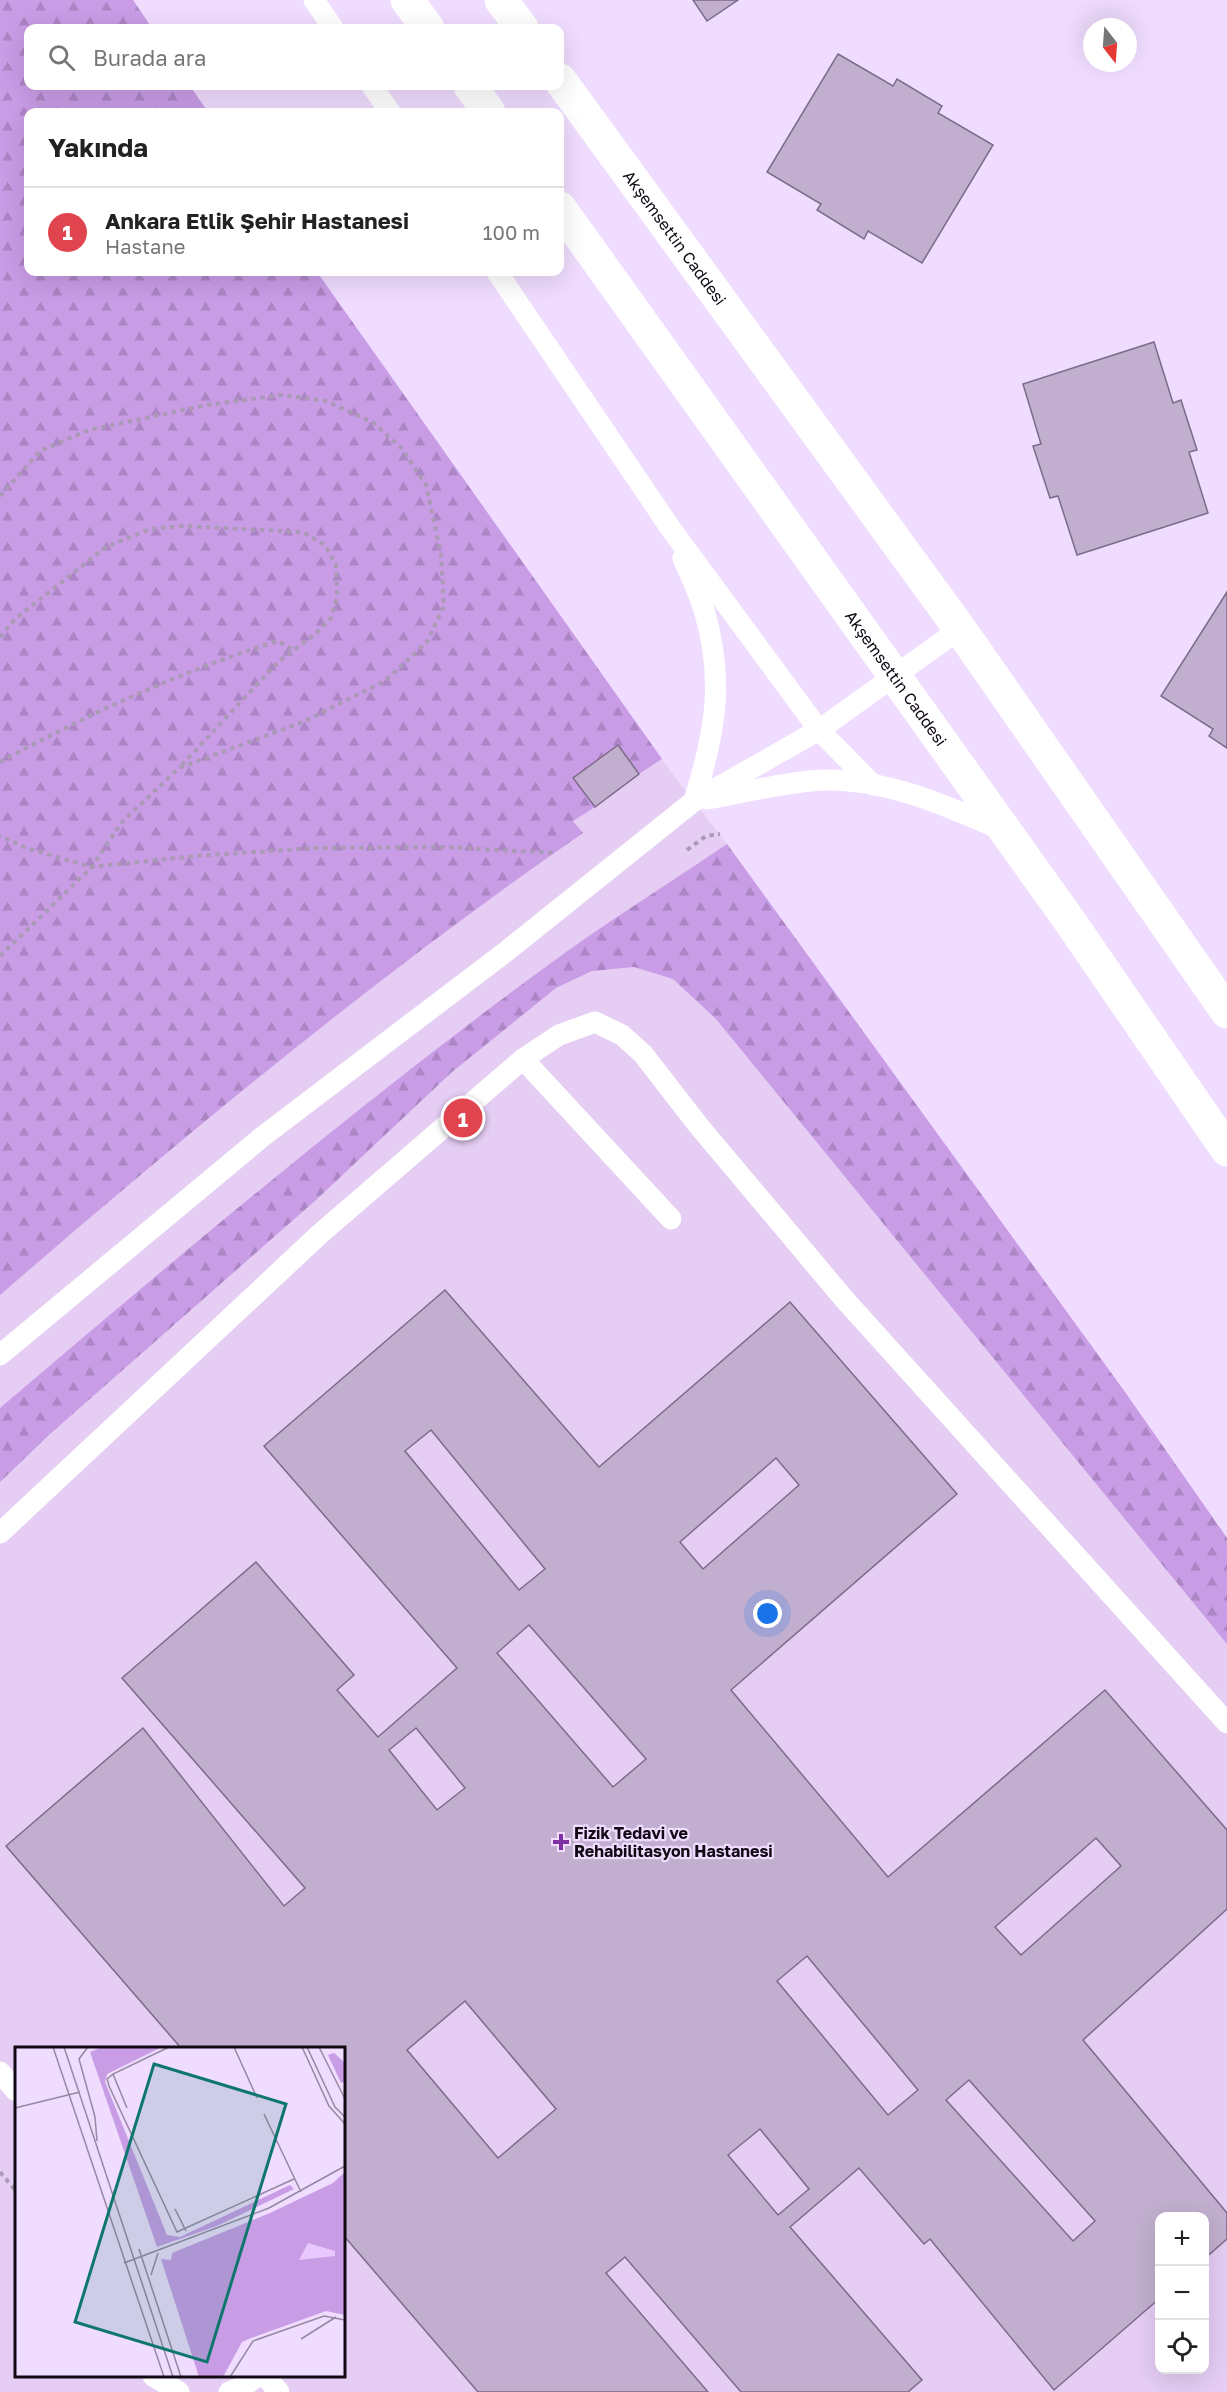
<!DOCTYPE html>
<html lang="tr">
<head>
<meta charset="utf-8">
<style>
  :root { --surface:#fff; --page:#f6f6f6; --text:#222; --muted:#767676; --line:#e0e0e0; --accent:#7e32a4 }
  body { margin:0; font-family:"Golos Text",sans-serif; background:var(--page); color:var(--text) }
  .controls { position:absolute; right:18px; bottom:18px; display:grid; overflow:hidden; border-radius:12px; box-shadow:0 6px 24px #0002 }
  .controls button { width:54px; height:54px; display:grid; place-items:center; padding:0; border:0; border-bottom:2px solid var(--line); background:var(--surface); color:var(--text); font:30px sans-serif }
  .compass { position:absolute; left:1083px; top:18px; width:54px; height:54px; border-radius:50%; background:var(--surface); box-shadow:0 6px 24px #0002; rotate:163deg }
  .you { position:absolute; left:768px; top:1614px; width:21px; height:21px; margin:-15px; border:4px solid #fff; border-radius:50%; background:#1a73e8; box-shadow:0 0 0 9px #1a73e833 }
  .badge { display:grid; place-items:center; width:39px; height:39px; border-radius:50%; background:var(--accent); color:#fff; font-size:20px; font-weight:700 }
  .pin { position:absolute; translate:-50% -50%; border:3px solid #fff; box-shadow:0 2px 6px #0006 }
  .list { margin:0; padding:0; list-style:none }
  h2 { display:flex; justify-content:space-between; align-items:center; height:78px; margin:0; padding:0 24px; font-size:26px }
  h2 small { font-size:20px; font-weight:400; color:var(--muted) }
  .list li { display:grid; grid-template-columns:39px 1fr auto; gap:18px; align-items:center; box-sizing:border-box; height:90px; padding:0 24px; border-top:2px solid var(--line) }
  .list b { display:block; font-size:22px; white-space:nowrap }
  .list p { margin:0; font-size:20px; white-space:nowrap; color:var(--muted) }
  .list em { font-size:20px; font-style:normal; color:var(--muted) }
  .icon { flex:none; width:33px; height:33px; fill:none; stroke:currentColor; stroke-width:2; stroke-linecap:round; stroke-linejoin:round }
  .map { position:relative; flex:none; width:1227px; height:2392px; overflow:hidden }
  .search { position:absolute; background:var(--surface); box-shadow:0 6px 24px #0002; left:24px; top:24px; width:540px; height:66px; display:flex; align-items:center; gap:15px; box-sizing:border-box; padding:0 21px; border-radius:12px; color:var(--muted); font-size:22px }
  .panel { position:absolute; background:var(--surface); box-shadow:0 6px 24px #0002; left:24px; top:108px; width:540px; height:168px; border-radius:12px }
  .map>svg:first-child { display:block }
  .built { fill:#e5cdf4; fill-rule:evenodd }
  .forest { fill:url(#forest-firs) }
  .building { fill:#c2afcf; stroke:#7d6b89; stroke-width:1.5; fill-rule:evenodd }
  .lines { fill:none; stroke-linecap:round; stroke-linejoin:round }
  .path { stroke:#aa9ab5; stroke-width:4; stroke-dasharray:4.5 4.5; stroke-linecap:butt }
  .service { stroke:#fff; stroke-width:21 }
  .secondary { stroke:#fff; stroke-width:33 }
  .poi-dot { fill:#7e32a4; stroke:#f0dcfe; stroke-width:2 }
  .labels { text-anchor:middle; stroke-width:4.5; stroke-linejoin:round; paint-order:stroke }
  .street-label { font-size:16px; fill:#110a15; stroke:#f0dcfe }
  .poi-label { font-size:16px; font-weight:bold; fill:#110a15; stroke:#f0dcfe; text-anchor:start }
  .inset-road { fill:none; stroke:#9788a1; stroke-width:1.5 }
  .view { fill:#0f766e; fill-opacity:0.15; stroke:#0f766e; stroke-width:3 }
  .inset-edge { fill:none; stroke:#110a15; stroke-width:3 }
</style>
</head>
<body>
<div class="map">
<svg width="1227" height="2392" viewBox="0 0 1227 2392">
  <defs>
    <pattern id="forest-firs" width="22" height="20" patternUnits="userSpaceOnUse" patternTransform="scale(1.5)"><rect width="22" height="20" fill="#c99ce6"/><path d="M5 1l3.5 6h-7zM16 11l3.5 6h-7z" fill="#ac85c4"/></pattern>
  </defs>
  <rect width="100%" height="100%" fill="#f0dcfe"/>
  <path class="built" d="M0,0h133l19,28h-124v58h162l18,26h-180v160h289l354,500 56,72 398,548 102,146v854h-1227zM16,2048h328v328h-328zM1160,2216h44v154h-44z"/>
  <g class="forest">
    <path d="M0,0h133l19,28h-124v58h162l18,26h-180v160h289l345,487 -23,15 -21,-29 -23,62 -22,14 10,12c-204,141 -396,300 -583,462z"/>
    <path d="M727,844l398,548 102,146v106l-511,-625 -43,-40 -39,-12 -42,4 -36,17 -104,84 -136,128 -266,234 -50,48v-74c179,-152 358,-304 547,-442 58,-43 120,-81 180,-122z"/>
  </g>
  <g class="building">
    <path d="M693,0h45l-31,21z"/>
    <path d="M838,54l55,32 4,-7 45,27 -4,7 55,32 -71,118 -54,-32 -4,8 -47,-29 4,-6 -54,-32z"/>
    <path d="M1154,342l19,61 8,-3 16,50 -8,2 19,61 -131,42 -19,-59 -8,2 -17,-52 8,-2 -18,-60z"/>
    <path d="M1227,592v156l-18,-12 4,-7 -52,-33z"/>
    <path d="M618,745l21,29 -44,33 -22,-29z"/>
    <path d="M445,1290l154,177 191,-165 167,192 -226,196 157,187 217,-187 122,140v79l-144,131 144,173v26l-23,20v-43h-44v82l-106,92 -124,-151 -6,5 -65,-76 -69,59 132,153 -14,12h-167l-116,-135 -19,16 102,119h-230l-134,-156v-188h-163l-175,-202 137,-118 141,178 21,-18 -183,-210 134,-116 98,113 -17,15 41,47 79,-69 -193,-222zM431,1430l114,139 -26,21 -114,-139zM776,1458l23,27 -96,84 -23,-27zM529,1625l117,134 -33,28 -116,-134zM416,1728l49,60 -28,22 -48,-60zM1096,1838l25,28 -100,89 -26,-28zM807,1956l111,134 -30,25 -111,-134zM465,2001l91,108 -58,49 -91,-108zM969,2080l126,141 -22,20 -127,-141zM760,2129l49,60 -31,26 -50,-60z"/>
  </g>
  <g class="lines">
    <g class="path">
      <path d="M0,496l40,-45 49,-21 118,-25 75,-10 44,6 48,22 28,26 24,36 15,69 3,52 -17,36 -42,39 -82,41 -124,46 -57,54 -30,45 -66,-19 -26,-12"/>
      <path d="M0,637l15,-18 91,-72 44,-18 33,-3 120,6 22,13 11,20 1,32 -6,21 -17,17 -36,27 -99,106"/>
      <path d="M0,762c89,-48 181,-91 278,-121l16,9"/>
      <path d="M687,850l19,-14 14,-2"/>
      <path d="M0,956l92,-89 103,-11 121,-8 130,-1 109,6"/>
      <path d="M0,2172l16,19"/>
    </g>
    <g class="service">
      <path d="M314,0l19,28"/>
      <path d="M372,86l18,26"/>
      <path d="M497,272l174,257 148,201 54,55"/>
      <path d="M683,558c7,17 16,34 21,52 21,71 11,123 -10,191"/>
      <path d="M707,799c36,-6 82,-18 118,-19 62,-1 122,26 177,50"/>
      <path d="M523,1059l148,160"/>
      <path d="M0,1355l262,-218 246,-187 186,-149 125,-71 141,-101"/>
      <path d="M0,1533l321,-300 202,-174 36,-24 36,-13 27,13 21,19 55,71 147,175 382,423"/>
      <path d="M0,2072l16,19"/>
      <path d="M153,2376l26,16"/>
      <path d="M265,2376l14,16"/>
      <path d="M229,2392l15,-6 14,-10"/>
    </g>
    <g class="secondary">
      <path d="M407,0l21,28"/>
      <path d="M501,0l21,28"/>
      <path id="s1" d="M560,80l400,549 267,383"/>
      <path d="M470,86l19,26"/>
      <path id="s2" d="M560,208l509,712 158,230"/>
    </g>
  </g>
  <path class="poi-dot" d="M558 1833h6v6h6v6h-6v6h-6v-6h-6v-6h6z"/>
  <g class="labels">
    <g class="street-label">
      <text dy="6" stroke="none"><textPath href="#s1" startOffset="195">Akşemsettin Caddesi</textPath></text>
      <text dy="6" stroke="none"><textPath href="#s2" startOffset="578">Akşemsettin Caddesi</textPath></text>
    </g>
    <g class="poi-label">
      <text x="574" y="1839">Fizik Tedavi ve<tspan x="574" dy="18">Rehabilitasyon Hastanesi</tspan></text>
    </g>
  </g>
  <g transform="translate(15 2047)">
    <rect width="330" height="330" fill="#f0dcfe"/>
    <path d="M87,0h60l-55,27 -2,8 62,153 13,2 110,-52 4,4 -77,37 -60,21 -67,-195zM319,6l11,10v18l-4,2 -13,-28zM330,125v143l-19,-4 -75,27 -9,4 -19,35h-24l-38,-118 10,1 1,-7 98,-40 63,-30z" fill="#c99ce6"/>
    <path d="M293,196l27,8v5l-36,4z" fill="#e9c9fd"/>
    <path class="inset-road" d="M38,0l111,330M49,0l109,330M73,0l-9,12 16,58 2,24M219,0l23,51M287,0l27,59 16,18M292,0l28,60 10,10M304,0l26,52M98,27l-6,5 2,7 68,146 117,-53M0,61l65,-16M112,61l-14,-34 56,-27M249,67l37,78M160,162l11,22M124,202l42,128M109,216l145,-55 76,-42M136,228l7,-22M286,292l35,-22M215,330l23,-36 71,-25 21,4"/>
    <path class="view" d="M139,17l132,40 -79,258 -132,-40z"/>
    <rect width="330" height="330" class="inset-edge"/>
  </g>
</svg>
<div class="controls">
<button>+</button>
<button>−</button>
<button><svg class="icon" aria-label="locate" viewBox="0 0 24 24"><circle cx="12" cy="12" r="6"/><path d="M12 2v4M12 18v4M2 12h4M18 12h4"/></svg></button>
</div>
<svg class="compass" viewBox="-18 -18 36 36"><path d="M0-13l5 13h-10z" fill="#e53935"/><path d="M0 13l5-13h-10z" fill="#767676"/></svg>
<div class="you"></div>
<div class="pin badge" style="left:463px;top:1118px;background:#e0444e">1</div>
<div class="search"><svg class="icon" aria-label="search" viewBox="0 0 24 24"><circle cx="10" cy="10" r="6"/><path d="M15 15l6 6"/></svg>Burada ara</div>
<section class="panel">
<h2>Yakında<small></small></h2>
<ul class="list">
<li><span class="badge" style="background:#e0444e">1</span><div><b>Ankara Etlik Şehir Hastanesi</b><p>Hastane</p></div><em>100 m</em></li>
</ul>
</section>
</div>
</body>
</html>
